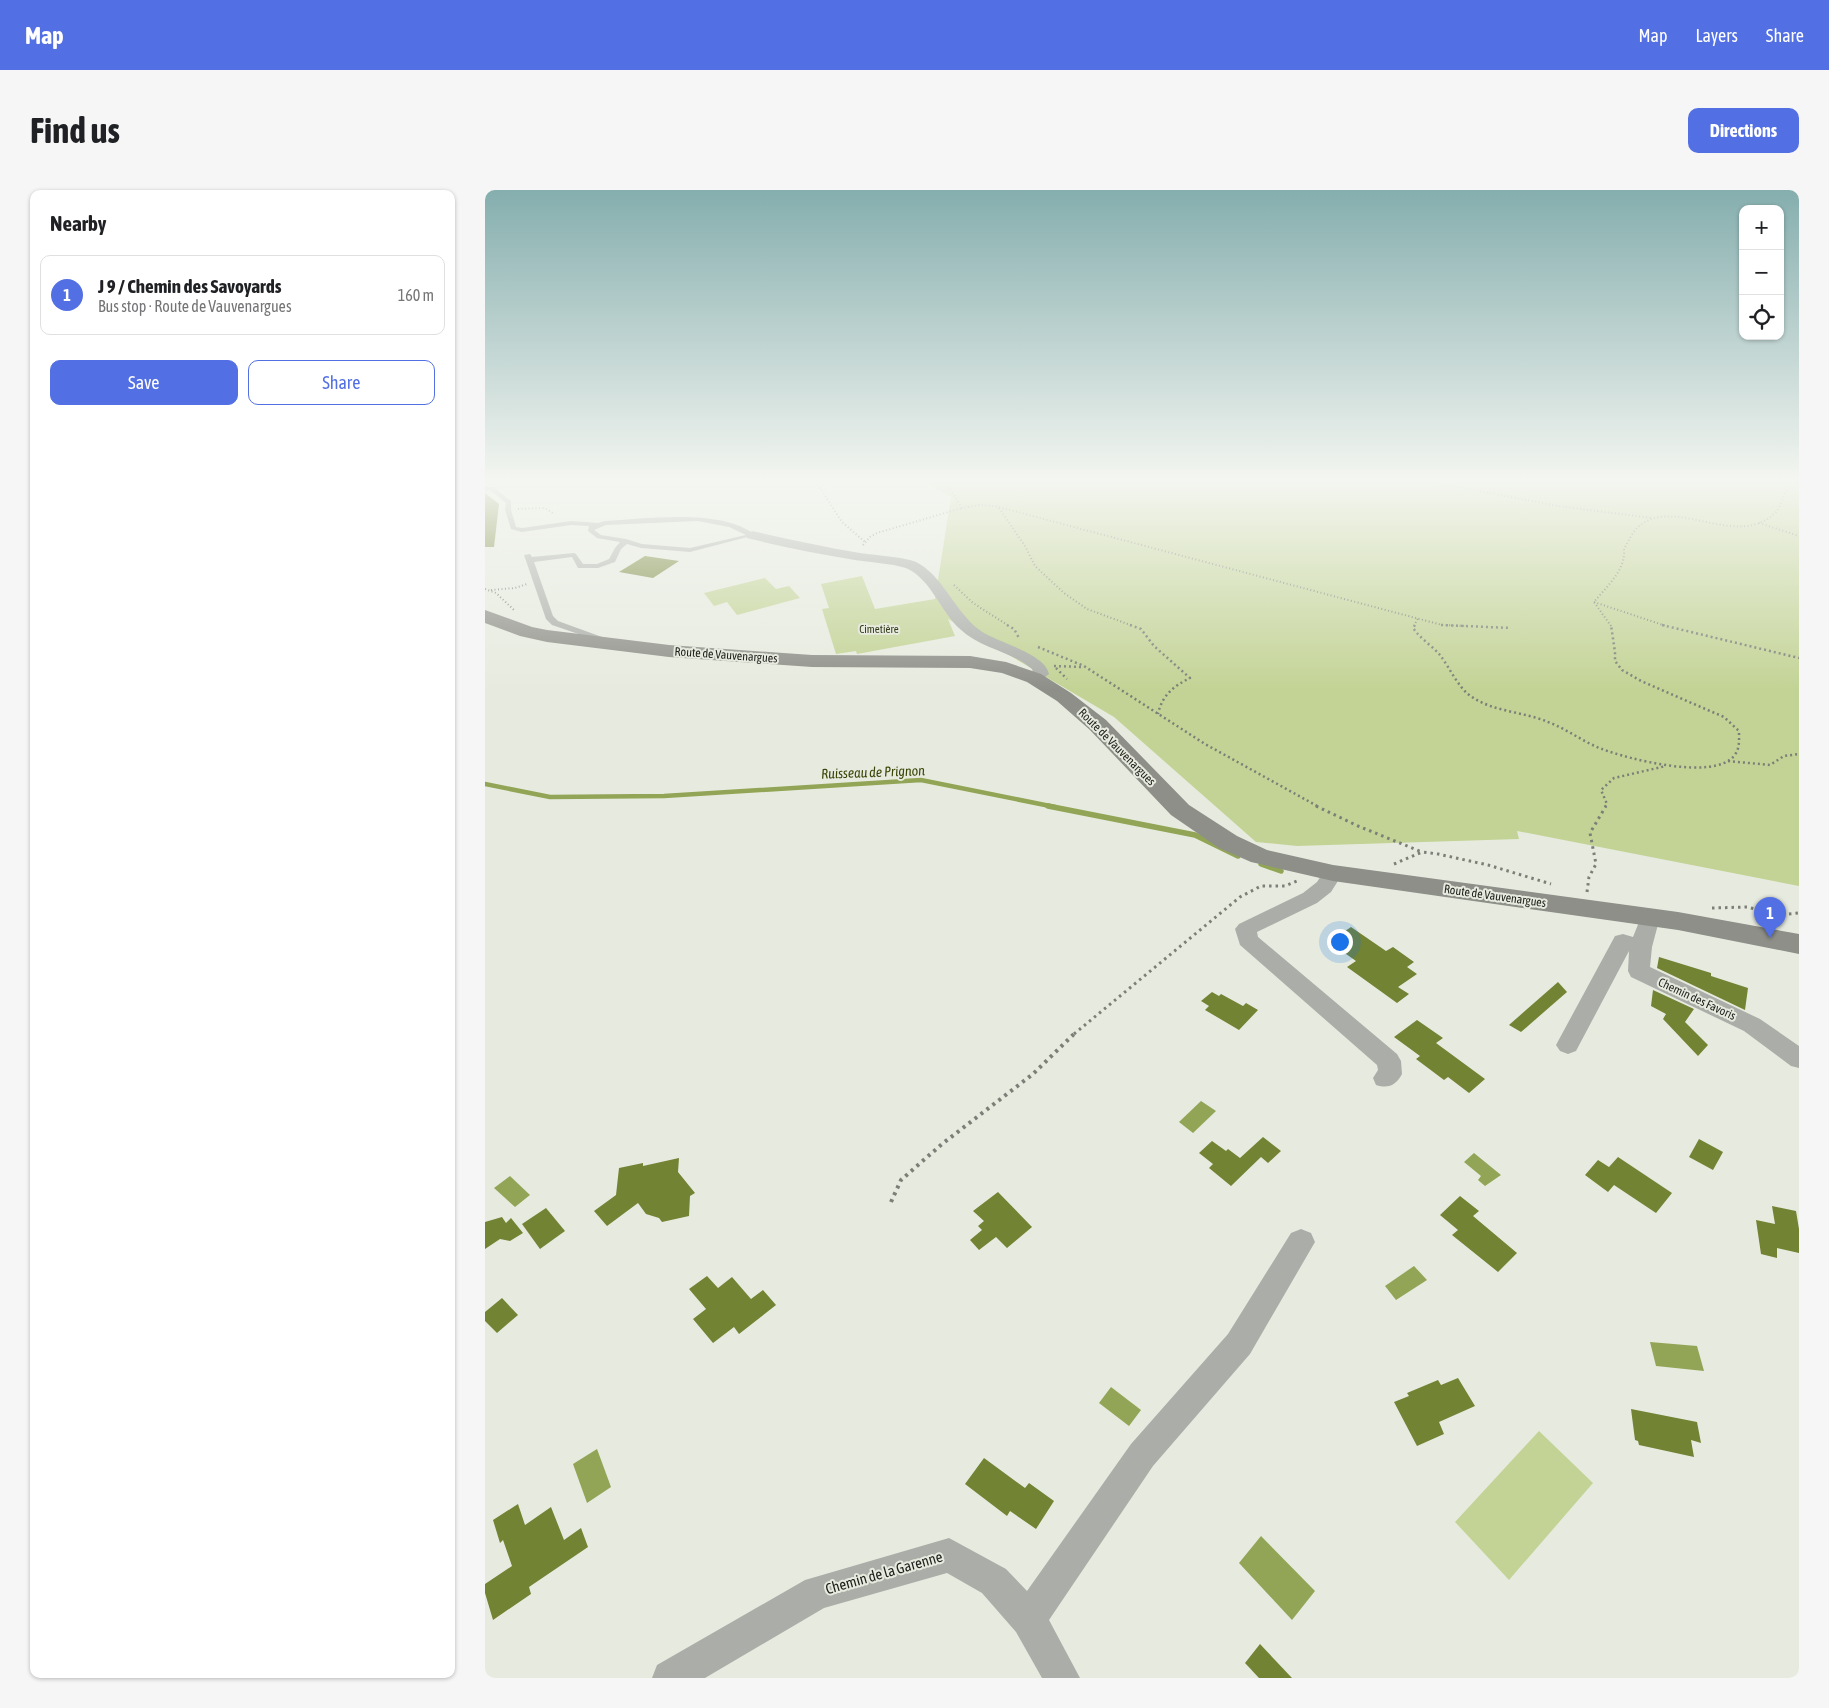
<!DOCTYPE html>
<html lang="en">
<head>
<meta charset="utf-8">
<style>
  :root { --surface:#fff; --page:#f6f6f6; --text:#202124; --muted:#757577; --line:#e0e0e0; --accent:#536fe4 }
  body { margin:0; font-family:"Asap Condensed",sans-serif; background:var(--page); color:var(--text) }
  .controls { position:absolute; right:15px; top:15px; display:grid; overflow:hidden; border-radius:10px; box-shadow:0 1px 4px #0004 }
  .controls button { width:45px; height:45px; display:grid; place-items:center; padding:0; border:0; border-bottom:1px solid var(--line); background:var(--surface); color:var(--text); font:25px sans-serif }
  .you { position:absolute; left:854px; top:751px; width:18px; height:18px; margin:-12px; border:4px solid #fff; border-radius:50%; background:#1a73e8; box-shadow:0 0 0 8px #1a73e833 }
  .badge { display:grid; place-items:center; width:32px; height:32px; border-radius:50%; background:var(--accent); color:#fff; font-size:16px; font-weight:700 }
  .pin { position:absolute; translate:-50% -41px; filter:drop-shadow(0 1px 2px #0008) }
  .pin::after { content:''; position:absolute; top:26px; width:18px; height:15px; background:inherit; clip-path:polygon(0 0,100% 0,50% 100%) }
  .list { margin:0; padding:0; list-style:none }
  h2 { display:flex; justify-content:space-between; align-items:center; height:65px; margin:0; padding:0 20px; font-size:21px }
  h2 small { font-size:16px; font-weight:400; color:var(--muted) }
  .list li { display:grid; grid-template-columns:32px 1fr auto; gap:15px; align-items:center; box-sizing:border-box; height:80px; margin:0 10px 10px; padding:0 10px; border:1px solid var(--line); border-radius:10px }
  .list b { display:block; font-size:19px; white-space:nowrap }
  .list p { margin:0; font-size:16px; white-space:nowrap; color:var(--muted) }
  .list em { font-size:16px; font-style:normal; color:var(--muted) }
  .actions { display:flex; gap:10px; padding:15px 20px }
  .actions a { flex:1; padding:11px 0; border:1px solid var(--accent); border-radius:10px; text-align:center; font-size:18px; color:var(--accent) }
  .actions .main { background:var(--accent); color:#fff }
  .icon { flex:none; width:28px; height:28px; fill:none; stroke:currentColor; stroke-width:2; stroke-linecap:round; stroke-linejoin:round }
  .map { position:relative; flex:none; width:1314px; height:1488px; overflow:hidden; border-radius:10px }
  header { display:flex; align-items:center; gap:30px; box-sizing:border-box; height:70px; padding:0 25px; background:var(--accent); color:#fff }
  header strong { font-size:24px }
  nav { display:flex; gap:28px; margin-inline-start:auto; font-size:18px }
  .intro { display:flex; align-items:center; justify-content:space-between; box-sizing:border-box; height:120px; padding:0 30px }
  h1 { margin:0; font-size:35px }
  .button { padding:12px 22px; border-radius:10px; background:var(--accent); color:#fff; font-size:18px; font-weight:700 }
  main { display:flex; gap:30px; padding:0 30px }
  aside { flex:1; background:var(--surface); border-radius:10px; box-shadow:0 1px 4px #0004 }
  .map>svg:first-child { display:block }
  .green { fill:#c3d395 }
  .water { fill:#92a556 }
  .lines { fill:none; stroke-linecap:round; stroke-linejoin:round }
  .stream-far1 { stroke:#92a556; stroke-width:4.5 }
  .stream { stroke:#92a556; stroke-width:5.5 }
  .building { fill:#728334 }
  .path-far3 { stroke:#7c7f77; stroke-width:2; stroke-dasharray:1 2.5; stroke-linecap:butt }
  .path-far2 { stroke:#7c7f77; stroke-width:2.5; stroke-dasharray:2 3; stroke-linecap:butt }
  .path-far1 { stroke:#7c7f77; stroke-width:3; stroke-dasharray:2.5 4; stroke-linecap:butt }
  .path { stroke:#7c7f77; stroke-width:4; stroke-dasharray:3 4.5; stroke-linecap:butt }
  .service { fill:#abada8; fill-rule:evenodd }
  .minor { fill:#abada8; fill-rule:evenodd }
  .secondary { fill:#8d8f88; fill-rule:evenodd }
  .labels { text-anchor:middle; stroke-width:4; stroke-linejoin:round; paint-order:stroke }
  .far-park-label { font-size:11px; fill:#2f3715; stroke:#e7ebdf }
  .street-label { font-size:12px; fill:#1e1f1b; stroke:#e7ebdf }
  .water-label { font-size:14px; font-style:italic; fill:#394406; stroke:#e7ebdf }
  .near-street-label { font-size:15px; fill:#1e1f1b; stroke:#e7ebdf }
</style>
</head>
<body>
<header>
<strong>Map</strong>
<nav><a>Map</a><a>Layers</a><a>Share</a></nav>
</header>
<div class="intro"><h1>Find us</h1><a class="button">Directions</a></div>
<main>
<aside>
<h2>Nearby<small></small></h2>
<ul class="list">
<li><span class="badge">1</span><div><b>J 9 / Chemin des Savoyards</b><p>Bus stop · Route de Vauvenargues</p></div><em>160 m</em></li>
</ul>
<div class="actions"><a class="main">Save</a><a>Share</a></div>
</aside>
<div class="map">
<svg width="1314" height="1488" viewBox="0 0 1314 1488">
  <rect width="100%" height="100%" fill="#e7ebdf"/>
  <g class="green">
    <path d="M439,292h875v404l-282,-55 2,8 -222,7 -41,-4 -142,-125 -166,-98 7,17 -98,18 -1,-3 -20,3 -14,-45 7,-1 -8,-24 41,-8 13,33 60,-10 16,-102z"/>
    <path d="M280,388l11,11 13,-3 11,12 -63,17 -10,-13 -13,4 -10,-13z"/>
    <path d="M1054,1241l54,52 -84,97 -54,-58z"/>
  </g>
  <g class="water">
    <path d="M716,911l15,10 -23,22 -14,-11z"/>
    <path d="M989,963l27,22 -16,11 -7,-6 3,-4 -17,-14z"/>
    <path d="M25,986l20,19 -15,12 -21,-19z"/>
    <path d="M929,1076l13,14 -31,20 -11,-14z"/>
    <path d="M1165,1152l47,4 7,25 -48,-5z"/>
    <path d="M626,1197l30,23 -12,16 -30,-23z"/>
    <path d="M112,1259l14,38 -24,16 -14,-39z"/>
    <path d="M776,1346l54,55 -23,29 -53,-57z"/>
  </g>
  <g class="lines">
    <path class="stream-far1" d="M0,594l65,13 114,-1 257,-16 134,27"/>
    <g class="stream">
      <path d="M563,616l147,29 43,21"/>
      <path d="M776,674l20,7"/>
    </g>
  </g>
  <g class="building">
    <path d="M0,303l14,11 -5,43h-9z"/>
    <path d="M160,366l34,5 -26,17 -34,-6z"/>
    <path d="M866,737l35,24 7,-4 21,15 -7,5 10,7 -19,13 11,7 -12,9 -50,-36 9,-6 -27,-19z"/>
    <path d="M1174,767l52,16v3l37,12 -3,22 -88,-42z"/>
    <path d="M1073,792l9,10 -46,40 -12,-7z"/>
    <path d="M1168,800l41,19 -9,13 23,23 -10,11 -35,-37 3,-5 -15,-8z"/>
    <path d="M727,802l7,4 2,-2 22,12 3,-3 12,7 -19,20 -34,-20 4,-4 -8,-5z"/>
    <path d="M932,830l26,18 -7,5 49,36 -16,14 -21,-16 -4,3 -28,-21 4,-3 -26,-19z"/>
    <path d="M778,947l18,14 -13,12 -7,-6 -30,29 -22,-18 4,-4 -14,-11 13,-12 14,10 2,-2 12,9z"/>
    <path d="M1214,949l24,13 -10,18 -24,-13z"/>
    <path d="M1133,967l54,36 -16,20 -42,-28 -6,7 -23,-17 13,-15 11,7z"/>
    <path d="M194,968l-1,14 17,21 -5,3 -1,20 -27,6 -3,-4 -13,-4 -8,-11 -31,23 -13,-15 22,-16 3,-27 24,-5v3z"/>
    <path d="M513,1002l34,35 -25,21 -11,-11 -17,13 -9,-10 12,-10 -4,-4 6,-5 -11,-10z"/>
    <path d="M975,1006l19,15 -6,5 44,37 -19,19 -46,-37 6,-5 -18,-15z"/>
    <path d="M1287,1016l24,5 3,18v24l-22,-5v10l-16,-4 -5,-34 19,4z"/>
    <path d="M61,1018l19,23 -25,18 -18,-25z"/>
    <path d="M17,1027l4,6 5,-5 12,15 -13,8 -10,-2 -15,10v-27z"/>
    <path d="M222,1086l11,12 14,-11 19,22 12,-9 13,15 -37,29 -5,-7 -21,16 -20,-24 13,-10 -17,-20z"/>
    <path d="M17,1108l16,17 -21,18 -12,-12v-9z"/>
    <path d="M973,1188l17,28 -36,16 5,12 -27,12 -23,-44 15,-6 -2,-3 31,-13 3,5z"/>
    <path d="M1146,1219l66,13 4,21 -10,-3 3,17 -55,-12 -1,-4 -3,-1z"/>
    <path d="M499,1268l41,30 4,-5 25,18 -18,28 -26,-18 -3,5 -42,-32z"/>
    <path d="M33,1314l7,21 26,-18 13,33 17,-12 7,19 -59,40 2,7 -38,26 -8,-27v-9l27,-18 -9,-26 -3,3 -7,-23z"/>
    <path d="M775,1454l32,34h-33l-14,-15z"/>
  </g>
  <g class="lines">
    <g class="path-far3">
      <path d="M340,292l-5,6 22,34 23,20"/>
      <path d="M458,292l5,4 14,22 17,-3 16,1 447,119 25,1"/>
      <path d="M947,292l126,24 94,12"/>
      <path d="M514,318l26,38 10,20 29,27 23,16 46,17"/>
      <path d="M33,319l26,-1 11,6"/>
      <path d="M1274,333l40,13"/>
      <path d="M378,355l7,-8 7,-4 85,-25"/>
      <path d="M469,395l19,18 36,23"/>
      <path d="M0,399l11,4 18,17"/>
      <path d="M6,400l24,-2 12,-4"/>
      <path d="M1109,412l72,24"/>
      <path d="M929,436l4,-8"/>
      <path d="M1126,436l-17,-24c13,-16 32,-32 30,-53 5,-8 9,-20 18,-25 37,-26 96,26 134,-12 6,-7 7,-17 12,-25l10,-5"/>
    </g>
    <g class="path-far2">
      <path d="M522,435l7,4 5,9"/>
      <path d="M645,435l11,4 13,17 36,32c-16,8 -28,17 -32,36"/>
      <path d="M930,435l-2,3 3,4c7,8 17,15 24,23 10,13 18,33 32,42 22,15 53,15 76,25 19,7 35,20 54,27 26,10 111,32 132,7 6,-7 5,-16 5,-25l-15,-14 -83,-36 -19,-11 -7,-9v-9l-4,-27"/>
      <path d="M956,435l70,3"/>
      <path d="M1177,435l137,33"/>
      <path d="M553,457l46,19 121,78 114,63"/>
      <path d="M569,476l28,1"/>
      <path d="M571,478l11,11"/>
      <path d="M1243,571l42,4 14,-9 15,-2"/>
      <path d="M1120,617l2,-3 -6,-14 13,-12 52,-12"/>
    </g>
    <g class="path-far1">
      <path d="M831,616l42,20 64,26"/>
      <path d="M909,674l28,-12 16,2 50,11 63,19"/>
      <path d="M1102,702l2,-15 7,-13 -6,-31 16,-27"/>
      <path d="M1227,718l35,-1 32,8 20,-2"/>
      <path d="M589,844l166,-137 21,-11h24l12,-5"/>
    </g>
    <path class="path" d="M406,1012l10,-22 41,-36 91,-70 42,-41"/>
    <path class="service" d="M0,297h8l18,14v9l5,17 6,1 49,-7 27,2 7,-2c41,-2 117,-13 150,14l-65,17 -49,-4 -14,-4 -6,5 -6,13 -17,6h-20l-6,-11 -38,5 19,54 5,5 44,16v4h-3l-47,-16 -6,-6 -22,-64 6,-1 2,3 42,-4 2,1 7,10h14l12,-5 6,-11 5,-6 -23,-4 -9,-7 1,-5 -18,-1 -49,7 -11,-3 -6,-19 1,-7 -16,-13 -5,1zM213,331l31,6 17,8 -56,13 -48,-4 -16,-5 -25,-4 -7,-5 12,-5z"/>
    <g class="minor">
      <path d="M267,341c36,8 72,16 108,22 14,2 44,4 56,9 27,13 39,51 65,69 17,12 64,22 68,43l-9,7h-12l-2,-3 7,-6 -1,-3c-21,-18 -51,-20 -72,-40 -19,-17 -29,-49 -52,-60 -11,-5 -39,-7 -53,-9 -36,-6 -72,-13 -108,-22l-1,-3z"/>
      <path d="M848,676l7,2 3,5 -12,19 -14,11 -60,29 1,5 139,117 4,7 1,13c-6,11 -13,15 -26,11l-3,-7 5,-8 -1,-5 -137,-120 -5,-16 4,-5 64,-31 14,-11 9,-14z"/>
      <path d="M1165,720l7,2 3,5 -8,30 -2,20 110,52 39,27v22l-8,-2 -47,-35 -113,-54 -3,-6 1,-20 -53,100 -8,3 -8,-3 -4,-6 59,-109 8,-2 10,3 10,-25z"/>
      <path d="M816,1039l10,4 4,9 -65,112 -97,112 -104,154 31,58h-38l-26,-46 -34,-39 -35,-20 -123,35 -119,70h-53l5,-13 148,-85 144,-42 57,31 21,22 104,-147 97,-110 63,-101z"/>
    </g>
    <path class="secondary" d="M0,420l47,17 15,3 122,15 143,10 158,1 36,6 35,12 30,19 35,27 83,85 48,31 30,14 66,15 345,47 121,22v20l-121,-24 -345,-49 -82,-19 -32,-14 -48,-33 -81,-85 -33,-29 -30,-19 -25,-9 -32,-5 -158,-1 -143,-10 -122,-15 -27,-6 -35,-13z"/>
  </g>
  <linearGradient id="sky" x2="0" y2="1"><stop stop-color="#85aeae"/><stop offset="0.58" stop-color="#f4f6f1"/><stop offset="1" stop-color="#f4f6f1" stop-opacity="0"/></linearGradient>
  <rect width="1314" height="500" fill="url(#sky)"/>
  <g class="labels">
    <g class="far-park-label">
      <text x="394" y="443">Cimetière</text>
    </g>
    <g class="street-label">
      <text transform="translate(241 465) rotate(4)" y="4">Route de Vauvenargues</text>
      <text transform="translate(632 557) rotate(45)" y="4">Route de Vauvenargues</text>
      <text transform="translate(1010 706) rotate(8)" y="4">Route de Vauvenargues</text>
      <text transform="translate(1212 809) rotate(25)" y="4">Chemin des Favoris</text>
    </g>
    <g class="water-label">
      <text transform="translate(388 582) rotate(-2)" y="5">Ruisseau de Prignon</text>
    </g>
    <g class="near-street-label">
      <text transform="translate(399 1383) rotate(-16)" y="5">Chemin de la Garenne</text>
    </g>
  </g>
</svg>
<div class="controls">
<button>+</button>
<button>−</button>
<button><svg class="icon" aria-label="locate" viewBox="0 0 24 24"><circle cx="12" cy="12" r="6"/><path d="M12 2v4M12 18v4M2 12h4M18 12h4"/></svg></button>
</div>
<div class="you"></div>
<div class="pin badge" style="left:1285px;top:748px">1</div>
</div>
</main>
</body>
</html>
